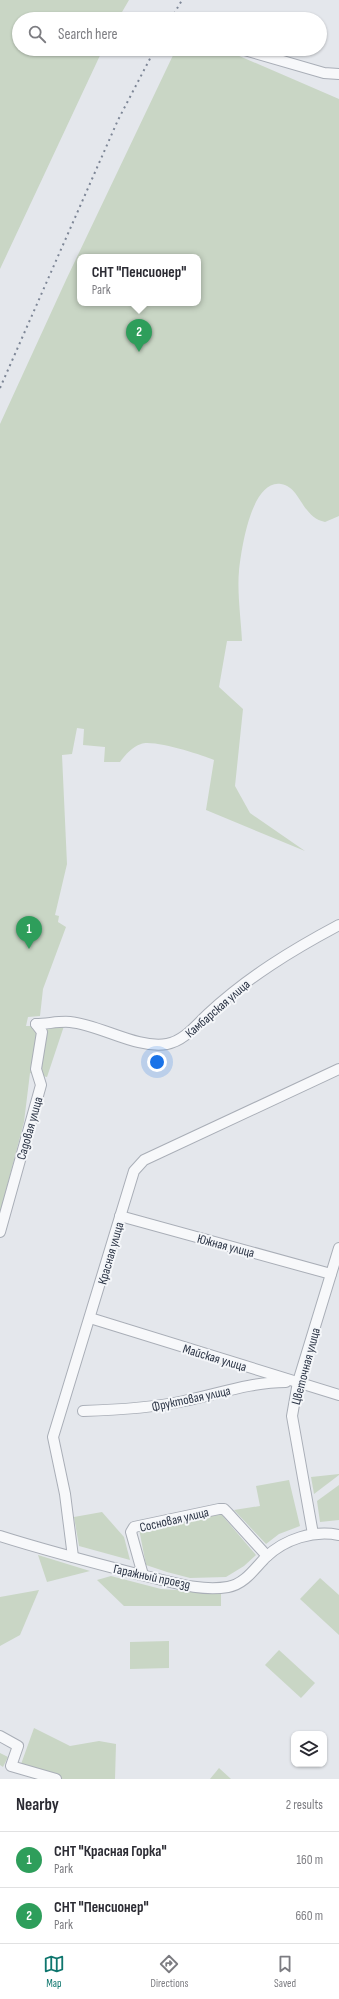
<!DOCTYPE html>
<html lang="en">
<head>
<meta charset="utf-8">
<style>
  :root { --surface:#fff; --page:#f2f2f3; --text:#2b2b33; --muted:#7c7c81; --line:#e1e1e2; --accent:#0f766e }
  body { margin:0; font-family:"Sofia Sans Condensed",sans-serif; background:var(--page); color:var(--text) }
  .controls { position:absolute; right:12px; bottom:12px; display:grid; overflow:hidden; border-radius:8px; box-shadow:0 1px 3px #0004 }
  .controls button { width:36px; height:36px; display:grid; place-items:center; padding:0; border:0; border-bottom:1px solid var(--line); background:var(--surface); color:var(--text); font:20px sans-serif }
  .you { position:absolute; left:157px; top:1062px; width:14px; height:14px; margin:-10px; border:3px solid #fff; border-radius:50%; background:#1a73e8; box-shadow:0 0 0 6px #1a73e833 }
  .badge { display:grid; place-items:center; width:26px; height:26px; border-radius:50%; background:var(--accent); color:#fff; font-size:13px; font-weight:700 }
  .pin { position:absolute; translate:-50% -33px; filter:drop-shadow(0 1px 2px #0008) }
  .pin::after { content:''; position:absolute; top:21px; width:14px; height:12px; background:inherit; clip-path:polygon(0 0,100% 0,50% 100%) }
  .popup { position:absolute; left:77px; top:254px; width:124px; height:52px; box-sizing:border-box; display:grid; place-content:center; border-radius:8px; background:var(--surface); filter:drop-shadow(0 1px 3px #0005); font-size:13px; white-space:nowrap; color:var(--muted) }
  .popup b { font-size:15px; color:var(--text) }
  .popup::after { content:''; position:absolute; left:50%; top:100%; margin-left:-8px; border:8px solid transparent; border-top-color:var(--surface) }
  .list { margin:0; padding:0; list-style:none }
  h2 { display:flex; justify-content:space-between; align-items:center; height:52px; margin:0; padding:0 16px; font-size:17px }
  h2 small { font-size:13px; font-weight:400; color:var(--muted) }
  .list li { display:grid; grid-template-columns:26px 1fr auto; gap:12px; align-items:center; box-sizing:border-box; height:56px; padding:0 16px; border-top:1px solid var(--line) }
  .list b { display:block; font-size:15px; white-space:nowrap }
  .list p { margin:0; font-size:13px; white-space:nowrap; color:var(--muted) }
  .list em { font-size:13px; font-style:normal; color:var(--muted) }
  .icon { flex:none; width:22px; height:22px; fill:none; stroke:currentColor; stroke-width:2; stroke-linecap:round; stroke-linejoin:round }
  .map { position:relative; flex:none; width:339px; height:1779px; overflow:hidden }
  .search { position:absolute; background:var(--surface); box-shadow:0 1px 3px #0004; left:12px; right:12px; top:12px; height:44px; display:flex; align-items:center; gap:10px; box-sizing:border-box; padding:0 14px; border-radius:22px; color:var(--muted); font-size:15px }
  .sheet { height:164px; background:var(--surface) }
  nav { display:flex; justify-content:space-around; align-items:center; box-sizing:border-box; height:56px; border-top:1px solid var(--line); background:var(--surface); font-size:11px; color:var(--muted) }
  nav a { display:grid; justify-items:center; gap:2px }
  nav .on { color:var(--accent) }
  .map>svg:first-child { display:block }
  .green { fill:#c9d6c5; fill-rule:evenodd }
  .lines { fill:none; stroke-linecap:round; stroke-linejoin:round }
  .minor-casing { stroke:#a9aeb7; stroke-width:12 }
  .minor { stroke:#f7f8fa; stroke-width:10 }
  .rail { stroke:#7d8696; stroke-width:2; stroke-dasharray:2 4; stroke-linecap:butt }
  .labels { text-anchor:middle; stroke-width:4; stroke-linejoin:round; paint-order:stroke }
  .street-label { font-size:13px; fill:#2b3445; stroke:#f4f6f9 }
</style>
</head>
<body>
<div class="map">
<svg width="339" height="1779" viewBox="0 0 339 1779">
  <rect width="100%" height="100%" fill="#e4e7ec"/>
  <g class="green">
    <path d="M0,0h129l-11,19h-99v30h84l-103,220z"/>
    <path d="M176,49h47l116,50v417l-14,6c-24,-5 -24,-35 -44,-38 -30,-5 -40,67 -42,87 -2,21 2,49 3,70h-15l-8,46 24,22 -8,77 15,27 55,38 -99,-41 8,-50c-12,-5 -61,-21 -73,-16 -9,3 -15,10 -21,18h-16l1,-15 -22,-2 1,-16 -7,-1 -5,26 -10,1 5,109 -12,51 4,1 -1,6 8,5 -23,62 -3,27 -12,1 -2,9h38l-17,51 -17,-4 -6,49 -24,91v-789l66,-144zM80,257h118v46h-118z"/>
    <path d="M339,1474v1l-25,19 -3,-17z"/>
    <path d="M289,1480l11,46 -21,8 -13,10 -32,-34 26,-4 -4,-20z"/>
    <path d="M339,1485v35l-19,2 -3,-21z"/>
    <path d="M102,1512l22,25 6,23 -51,-14 -5,-29z"/>
    <path d="M221,1514l35,41 -12,11 -18,11 -36,1 -23,-6 -21,-7 -7,-36z"/>
    <path d="M38,1555l52,16 -43,11z"/>
    <path d="M111,1576l50,13 60,4v13h-97l-27,-26z"/>
    <path d="M320,1578l19,17v40l-39,-36z"/>
    <path d="M39,1590l-19,45 -20,11v-49z"/>
    <path d="M169,1641v27l-39,1v-27z"/>
    <path d="M279,1650l36,33 -14,15 -36,-33z"/>
    <path d="M34,1728l36,18 29,-5 17,3 -1,35h-55l-40,-12z"/>
    <path d="M0,1753l8,4 -5,10 -3,-2z"/>
    <path d="M219,1768l12,11h-21z"/>
  </g>
  <g class="lines">
    <defs>
      <g id="minor">
        <path d="M241,49l83,24 15,1"/>
        <path d="M36,1024c11,0 23,-3 34,-2 31,3 66,27 97,22 17,-3 29,-19 41,-30 40,-37 84,-64 131,-89"/>
        <path d="M120,1216l211,58"/>
        <path d="M0,1232l41,-147 -5,-16 6,-37 -6,-8"/>
        <path d="M90,1318l249,77"/>
        <path d="M83,1411c34,-1 68,-3 101,-10 34,-7 67,-19 102,-19"/>
        <path d="M313,1534l-21,-118 6,-34 41,-134"/>
        <path d="M0,1536c47,15 94,27 141,39 28,6 58,17 87,12 17,-3 27,-19 38,-30 19,-18 47,-27 73,-22"/>
        <path d="M73,1557l-8,-63 -12,-57 81,-266 10,-11 195,-91"/>
        <path d="M143,1575l-12,-43 3,-5 85,-18h5l4,4 39,43"/>
        <path d="M0,1736l18,10 -7,20 45,13"/>
      </g>
    </defs>
    <use href="#minor" class="minor-casing"/>
    <use href="#minor" class="minor"/>
    <g class="rail">
      <path d="M171,19l11,-19"/>
      <path d="M0,388l118,-268 37,-71"/>
    </g>
  </g>
  <g class="labels">
    <g class="street-label">
      <text transform="translate(217 1008) rotate(-41)" y="5">Камбарская улица</text>
      <text transform="translate(29 1128) rotate(-74)" y="5">Садовая улица</text>
      <text transform="translate(226 1245) rotate(15)" y="5">Южная улица</text>
      <text transform="translate(110 1253) rotate(-74)" y="5">Красная улица</text>
      <text transform="translate(215 1357) rotate(17)" y="5">Майская улица</text>
      <text transform="translate(305 1366) rotate(-75)" y="5">Цветочная улица</text>
      <text transform="translate(191 1398) rotate(-12)" y="5">Фруктовая улица</text>
      <text transform="translate(174 1519) rotate(-13)" y="5">Сосновая улица</text>
      <text transform="translate(152 1576) rotate(12)" y="5">Гаражный проезд</text>
    </g>
  </g>
</svg>
<div class="controls">
<button><svg class="icon" aria-label="layers" viewBox="0 0 24 24"><path d="M12 4l9 5-9 5-9-5zM3 14l9 5 9-5"/></svg></button>
</div>
<div class="you"></div>
<div class="pin badge" style="left:29px;top:949px;background:#2e9e5b">1</div>
<div class="pin badge" style="left:139px;top:352px;background:#2e9e5b">2</div>
<div class="popup"><b>СНТ &quot;Пенсионер&quot;</b>Park</div>
<div class="search"><svg class="icon" aria-label="search" viewBox="0 0 24 24"><circle cx="10" cy="10" r="6"/><path d="M15 15l6 6"/></svg>Search here</div>
</div>
<section class="sheet">
<h2>Nearby<small>2 results</small></h2>
<ul class="list">
<li><span class="badge" style="background:#2e9e5b">1</span><div><b>СНТ &quot;Красная Горка&quot;</b><p>Park</p></div><em>160 m</em></li>
<li><span class="badge" style="background:#2e9e5b">2</span><div><b>СНТ &quot;Пенсионер&quot;</b><p>Park</p></div><em>660 m</em></li>
</ul>
</section>
<nav>
<a class="on"><svg class="icon" aria-label="map" viewBox="0 0 24 24"><path d="M3 6l6-2 6 2 6-2v14l-6 2-6-2-6 2zM9 4v14M15 6v14"/></svg>Map</a>
<a><svg class="icon" aria-label="directions" viewBox="0 0 24 24"><path d="M12 3l9 9-9 9-9-9zM9 14v-3h6M13 9l2 2-2 2"/></svg>Directions</a>
<a><svg class="icon" aria-label="saved" viewBox="0 0 24 24"><path d="M7 4h10v16l-5-4-5 4z"/></svg>Saved</a>
</nav>
</body>
</html>
